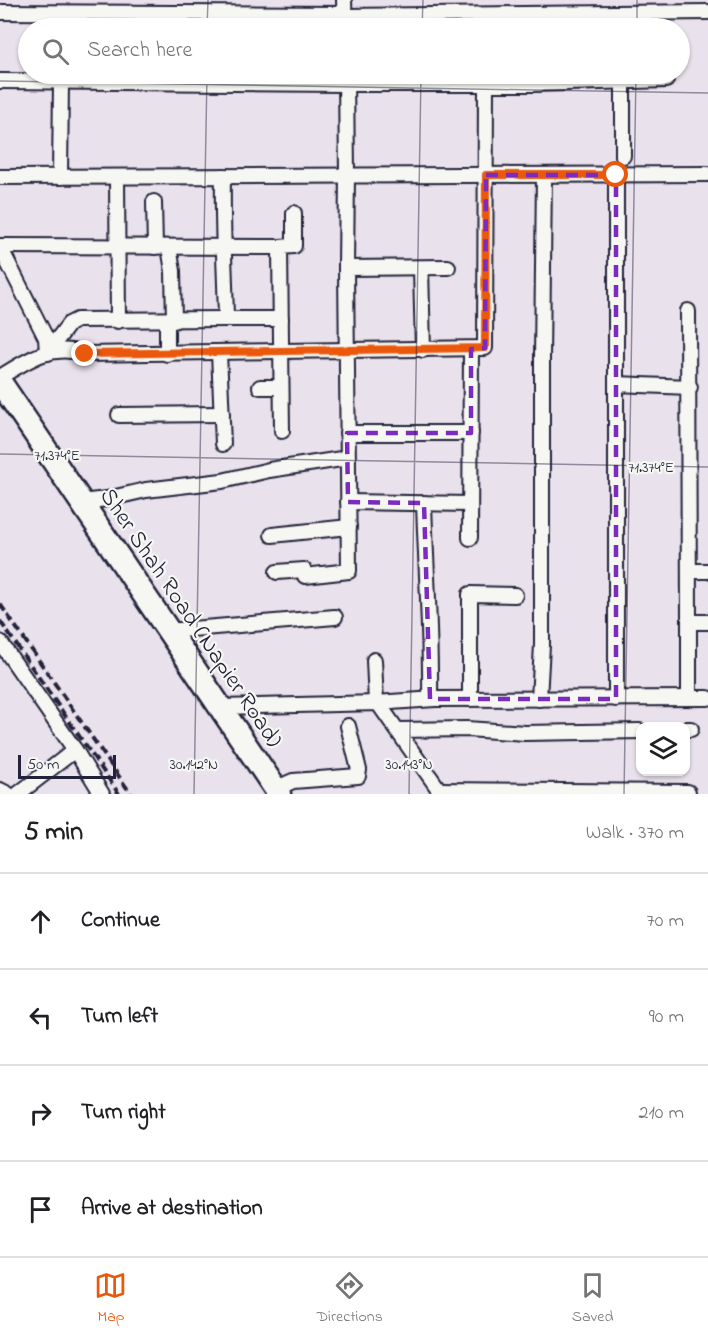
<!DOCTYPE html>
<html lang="en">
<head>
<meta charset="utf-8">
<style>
  :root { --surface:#fff; --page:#f2f2f2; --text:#202124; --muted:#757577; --line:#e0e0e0; --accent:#ea580c }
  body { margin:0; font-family:"Indie Flower",sans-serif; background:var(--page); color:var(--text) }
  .controls { position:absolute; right:18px; bottom:18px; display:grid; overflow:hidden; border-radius:12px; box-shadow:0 2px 4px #0004 }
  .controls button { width:54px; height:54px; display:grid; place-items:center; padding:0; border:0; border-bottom:2px solid var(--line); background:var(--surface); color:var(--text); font:30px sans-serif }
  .scale { position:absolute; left:18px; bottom:15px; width:98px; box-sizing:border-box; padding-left:6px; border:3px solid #22223b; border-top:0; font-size:16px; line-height:21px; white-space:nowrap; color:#22223b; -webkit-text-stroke:4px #f6f6f2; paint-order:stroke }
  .stop { position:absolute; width:18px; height:18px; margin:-14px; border:4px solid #ea580c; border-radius:50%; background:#fff }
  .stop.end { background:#ea580c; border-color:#fff; box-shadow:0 2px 6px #0008 }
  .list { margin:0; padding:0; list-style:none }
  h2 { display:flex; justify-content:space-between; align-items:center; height:78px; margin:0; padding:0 24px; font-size:26px }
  h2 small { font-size:20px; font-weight:400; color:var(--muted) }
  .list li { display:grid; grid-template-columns:39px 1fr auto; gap:18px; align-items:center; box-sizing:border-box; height:96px; padding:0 24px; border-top:2px solid var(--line) }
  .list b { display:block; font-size:22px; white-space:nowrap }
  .list em { font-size:20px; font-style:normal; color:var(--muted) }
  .icon { flex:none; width:33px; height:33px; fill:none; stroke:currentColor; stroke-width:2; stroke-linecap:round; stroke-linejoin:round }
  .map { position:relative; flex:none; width:708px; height:794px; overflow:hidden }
  .search { position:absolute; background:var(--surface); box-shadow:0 2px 4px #0004; left:18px; right:18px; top:18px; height:66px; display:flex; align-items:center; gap:15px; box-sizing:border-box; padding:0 21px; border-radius:33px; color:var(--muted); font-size:22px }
  .sheet { height:462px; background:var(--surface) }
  nav { display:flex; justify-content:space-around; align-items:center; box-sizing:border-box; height:84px; border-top:2px solid var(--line); background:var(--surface); font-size:16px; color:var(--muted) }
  nav a { display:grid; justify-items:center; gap:3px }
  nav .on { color:var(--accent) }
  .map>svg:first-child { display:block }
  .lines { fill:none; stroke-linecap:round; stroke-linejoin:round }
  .minor-casing { stroke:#22223b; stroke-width:18 }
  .primary-casing { stroke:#22223b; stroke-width:27 }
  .minor { stroke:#f6f6f2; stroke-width:14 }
  .primary { stroke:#f6f6f2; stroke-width:22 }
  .rail { stroke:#22223b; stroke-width:4; stroke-dasharray:9 4.5; stroke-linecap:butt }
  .route { stroke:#ea580c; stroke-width:8 }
  .marked { fill:none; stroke:#7b2cbf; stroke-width:4.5; stroke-dasharray:12 8; stroke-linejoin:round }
  .ticks { fill:none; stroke:#22223b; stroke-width:1.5; stroke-opacity:0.45 }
  .labels { text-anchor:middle; stroke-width:4.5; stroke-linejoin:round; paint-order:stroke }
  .street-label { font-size:24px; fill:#22223b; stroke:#f6f6f2 }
  .ticks-label { font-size:15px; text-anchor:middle; fill:#22223b; stroke:#f6f6f2; stroke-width:4.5; stroke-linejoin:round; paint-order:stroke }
</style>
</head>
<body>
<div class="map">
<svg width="708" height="794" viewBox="0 0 708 794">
  <rect width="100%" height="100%" fill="#e9e1eb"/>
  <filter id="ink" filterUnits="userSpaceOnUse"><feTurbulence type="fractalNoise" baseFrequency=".0167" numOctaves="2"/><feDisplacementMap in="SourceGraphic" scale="12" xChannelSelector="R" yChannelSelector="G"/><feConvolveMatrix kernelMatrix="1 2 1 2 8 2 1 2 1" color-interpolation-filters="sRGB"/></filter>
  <g filter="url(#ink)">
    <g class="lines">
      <defs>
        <g id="minor">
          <path d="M344,0l1,28"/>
          <path d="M0,12l344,2"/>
          <path d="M344,16l364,-4"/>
          <path d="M0,81l346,3h189l131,-4"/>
          <path d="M623,156v-76"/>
          <path d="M223,176c-1,48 2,95 3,143h55"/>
          <path d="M0,177l708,-3"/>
          <path d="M60,177l1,-95"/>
          <path d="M117,177l1,144"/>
          <path d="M154,202l1,45"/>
          <path d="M0,246l280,1"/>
          <path d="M0,247l46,91 1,15"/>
          <path d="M169,247l4,24 1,50"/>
          <path d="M346,268l1,-93 -1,-101"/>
          <path d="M421,268l2,82"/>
          <path d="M688,311l1,311"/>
          <path d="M167,321v33"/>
          <path d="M47,353l22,-29 8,-4 149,-1"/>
          <path d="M219,353l4,91"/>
          <path d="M0,377c28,-17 51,-34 85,-23l400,-6 1,-264"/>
          <path d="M616,384v-209"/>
          <path d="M260,387h21"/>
          <path d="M119,415l103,-1"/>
          <path d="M282,431l-2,-184 14,-1v-33"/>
          <path d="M347,433h124"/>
          <path d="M81,502l26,-3 39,-9 76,-9 47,-11 79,-12"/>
          <path d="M348,502l122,2"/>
          <path d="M424,503c2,66 7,131 6,196"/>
          <path d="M272,535l77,-8"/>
          <path d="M470,538l1,-189"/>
          <path d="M689,571h19"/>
          <path d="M277,572l27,-2 1,6 44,-5 -3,-303 102,-1"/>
          <path d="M168,631l167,-14"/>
          <path d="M0,642l75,108 27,44"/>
          <path d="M374,660l2,43 59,-4 273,-1"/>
          <path d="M689,698v-76h19"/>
          <path d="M470,699v-105l45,1"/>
          <path d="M539,699l3,-54v-286l2,-184"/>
          <path d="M616,699v-315l74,3"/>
          <path d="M220,707l158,-4 64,91"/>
          <path d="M686,729h5"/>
          <path d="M398,730l69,-1 58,4 115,-2"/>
          <path d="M275,789l18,-8 65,-5 1,-6 -11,-44"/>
          <path d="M0,790l8,4"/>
          <path d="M439,790l249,2"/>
          <path d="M18,794l57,-44"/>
        </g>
        <path id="primary" d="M0,382l279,412"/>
      </defs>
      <use href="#minor" class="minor-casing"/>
      <use href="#primary" class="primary-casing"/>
      <use href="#minor" class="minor"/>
      <use href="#primary" class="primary"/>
      <g class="rail">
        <path d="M0,604l131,190"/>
        <path d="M0,621l119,173"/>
      </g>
    </g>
  </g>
  <g class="lines" filter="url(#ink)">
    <path class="route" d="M85,354l400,-6 1,-173h130"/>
  </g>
  <path class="marked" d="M486,175h130v524h-186l-6,-196 -76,-1 -1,-69h124v-84l14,-1z"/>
  <path class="ticks" d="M207,28l1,-28M422,28l1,-28M637,28v-28M0,81l708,12M0,454l708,13M194,794l13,-720M409,794l12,-720M624,794l12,-720"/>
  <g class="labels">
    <g class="street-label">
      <text transform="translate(192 617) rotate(56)" y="8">Sher Shah Road (Napier Road)</text>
    </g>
  </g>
  <g class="ticks-label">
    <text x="57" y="460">71.374°E</text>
    <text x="651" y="472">71.374°E</text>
    <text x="194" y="769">30.142°N</text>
    <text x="409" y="769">30.143°N</text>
  </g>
</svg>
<div class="controls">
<button><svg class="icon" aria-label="layers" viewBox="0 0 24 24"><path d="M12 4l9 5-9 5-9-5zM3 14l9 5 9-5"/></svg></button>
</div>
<div class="scale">50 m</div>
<div class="stop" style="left:616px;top:175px"></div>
<div class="stop end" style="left:85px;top:354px"></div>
<div class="search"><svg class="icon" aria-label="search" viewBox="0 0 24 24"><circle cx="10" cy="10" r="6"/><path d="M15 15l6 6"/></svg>Search here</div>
</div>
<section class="sheet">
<h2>5 min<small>Walk · 370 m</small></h2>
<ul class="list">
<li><svg class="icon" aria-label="ahead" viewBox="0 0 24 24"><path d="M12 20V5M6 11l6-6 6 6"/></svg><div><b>Continue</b></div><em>70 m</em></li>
<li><svg class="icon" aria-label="left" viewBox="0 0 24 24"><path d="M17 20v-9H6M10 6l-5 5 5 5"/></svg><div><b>Turn left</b></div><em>90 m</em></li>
<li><svg class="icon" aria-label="right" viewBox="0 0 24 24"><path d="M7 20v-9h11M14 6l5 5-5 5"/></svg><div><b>Turn right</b></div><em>210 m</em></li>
<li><svg class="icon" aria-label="arrive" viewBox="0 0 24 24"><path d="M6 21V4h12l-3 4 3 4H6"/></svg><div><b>Arrive at destination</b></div></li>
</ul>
</section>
<nav>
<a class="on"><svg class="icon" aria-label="map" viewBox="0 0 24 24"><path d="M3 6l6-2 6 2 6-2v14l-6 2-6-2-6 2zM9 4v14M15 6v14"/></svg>Map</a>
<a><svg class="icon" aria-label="directions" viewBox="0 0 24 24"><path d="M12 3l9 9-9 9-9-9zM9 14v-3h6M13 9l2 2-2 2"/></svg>Directions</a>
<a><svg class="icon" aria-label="saved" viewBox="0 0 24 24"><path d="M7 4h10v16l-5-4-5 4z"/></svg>Saved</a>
</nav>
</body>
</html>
